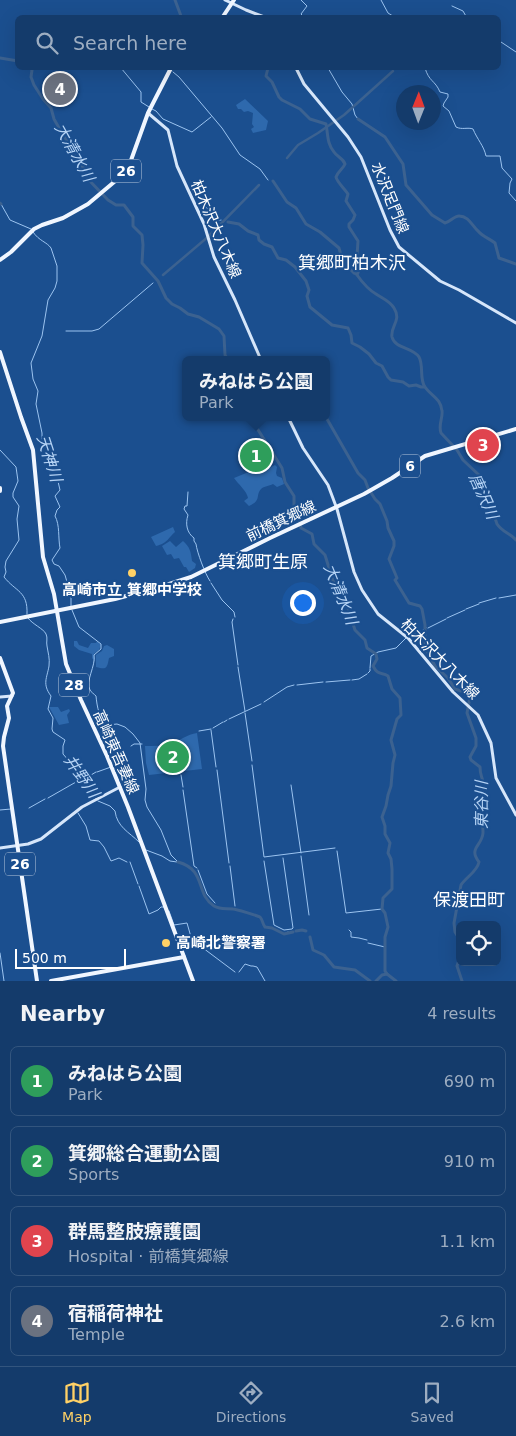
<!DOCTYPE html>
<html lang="en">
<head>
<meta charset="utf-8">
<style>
  :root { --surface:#143b6b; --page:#1d4271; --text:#f1f3f6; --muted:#9dadc1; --line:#33557e; --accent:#ffd166 }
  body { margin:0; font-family:"DejaVu Sans","Noto Sans JP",sans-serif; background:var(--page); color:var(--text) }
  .controls { position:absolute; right:15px; bottom:15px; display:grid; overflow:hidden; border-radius:8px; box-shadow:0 5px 20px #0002 }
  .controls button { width:45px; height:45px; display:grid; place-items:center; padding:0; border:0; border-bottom:1px solid var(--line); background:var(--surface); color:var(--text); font:25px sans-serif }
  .compass { position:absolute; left:396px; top:85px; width:45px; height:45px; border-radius:50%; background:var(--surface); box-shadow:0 5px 20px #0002; rotate:1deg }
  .scale { position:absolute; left:15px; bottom:12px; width:111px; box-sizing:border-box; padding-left:5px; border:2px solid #fff; border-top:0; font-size:14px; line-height:18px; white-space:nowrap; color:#fff; -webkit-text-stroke:4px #1b4f8f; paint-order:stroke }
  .you { position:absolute; left:302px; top:602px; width:18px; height:18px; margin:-12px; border:4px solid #fff; border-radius:50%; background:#1a73e8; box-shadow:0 0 0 8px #1a73e833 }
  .badge { display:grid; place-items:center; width:32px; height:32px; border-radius:50%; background:var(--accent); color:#fff; font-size:16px; font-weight:700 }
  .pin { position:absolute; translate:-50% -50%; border:2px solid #fff; box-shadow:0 1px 5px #0006 }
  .popup { position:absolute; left:182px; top:356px; width:148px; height:65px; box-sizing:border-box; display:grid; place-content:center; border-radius:8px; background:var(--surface); filter:drop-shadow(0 1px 4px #0005); font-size:16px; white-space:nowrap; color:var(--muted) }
  .popup b { font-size:19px; color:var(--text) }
  .popup::after { content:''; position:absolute; left:50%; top:100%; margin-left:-10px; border:10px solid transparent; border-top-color:var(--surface) }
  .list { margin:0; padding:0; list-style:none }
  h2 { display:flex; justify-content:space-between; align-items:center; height:65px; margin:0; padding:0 20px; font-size:21px }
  h2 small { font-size:16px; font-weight:400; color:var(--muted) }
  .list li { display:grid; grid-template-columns:32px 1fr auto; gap:15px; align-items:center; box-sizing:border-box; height:70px; margin:0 10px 10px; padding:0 10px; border:1px solid var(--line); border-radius:8px }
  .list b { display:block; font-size:19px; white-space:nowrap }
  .list p { margin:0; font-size:16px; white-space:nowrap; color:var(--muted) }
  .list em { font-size:16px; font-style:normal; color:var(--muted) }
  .icon { flex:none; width:28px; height:28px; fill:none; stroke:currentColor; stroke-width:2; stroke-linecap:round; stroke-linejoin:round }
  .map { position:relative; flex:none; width:516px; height:981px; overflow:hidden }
  .search { position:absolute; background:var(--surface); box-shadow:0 5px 20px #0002; left:15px; right:15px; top:15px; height:55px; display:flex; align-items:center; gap:12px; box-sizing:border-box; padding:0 18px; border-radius:8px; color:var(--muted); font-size:19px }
  .sheet { height:385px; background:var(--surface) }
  nav { display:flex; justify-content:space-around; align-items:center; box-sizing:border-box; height:70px; border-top:1px solid var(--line); background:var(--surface); font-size:14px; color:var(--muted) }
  nav a { display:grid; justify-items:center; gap:2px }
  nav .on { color:var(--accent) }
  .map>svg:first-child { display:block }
  .green { fill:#2e69ad }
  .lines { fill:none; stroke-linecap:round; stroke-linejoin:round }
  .stream { stroke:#9cc4f0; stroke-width:1 }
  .canal { stroke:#3c6290; stroke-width:2.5 }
  .river { stroke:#3c6290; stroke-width:3 }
  .secondary { stroke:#d6e6fa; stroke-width:3 }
  .primary { stroke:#f0f6ff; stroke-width:4 }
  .poi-dot { fill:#ffd166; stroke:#1b4f8f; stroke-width:2 }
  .labels { text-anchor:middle; stroke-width:4.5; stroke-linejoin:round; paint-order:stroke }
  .shield { fill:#1b4f8f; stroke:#bbcadd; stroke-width:1 }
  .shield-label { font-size:14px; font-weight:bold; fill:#fff }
  .street-label { font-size:15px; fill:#fff; stroke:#1b4f8f }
  .poi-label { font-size:15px; font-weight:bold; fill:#fff; stroke:#1b4f8f }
  .water-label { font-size:16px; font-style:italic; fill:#b5d3f5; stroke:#1b4f8f }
  .quarter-label { font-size:18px; fill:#fff; stroke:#1b4f8f }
</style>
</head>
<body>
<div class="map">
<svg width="516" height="981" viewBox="0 0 516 981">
  <rect width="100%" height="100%" fill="#1b4f8f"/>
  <g class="green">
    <path d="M245,99l23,22 -2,9 -13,3 -2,-4 3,-2 -2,-3 1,-11 -5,-2 -4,1 -3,-3h-3l-2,-4z"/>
    <path d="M259,442l3,3v8l1,2 9,-2 1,2 -12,10 -13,5 -9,-19z"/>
    <path d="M268,464l3,3 4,-2 2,2 -1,6 1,3 5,2 2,6 -7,3 -4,-3c-4,2 -9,2 -12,5 -6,7 1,11 -12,17l-5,-5 4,-3c-1,-7 -10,-14 -14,-20z"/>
    <path d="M173,527l2,5c-8,7 -7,11 -19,14l-5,-9z"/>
    <path d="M170,541l6,6 7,-6c7,6 8,11 9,20l4,3 -1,4 -6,4 -3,-5h-2l-5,-9 -5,1 -3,-5 -4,1 -5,-9z"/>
    <path d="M74,641h3l2,4 9,3 3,-5h5l1,-2 4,4 -2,5 -5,4 1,8 -3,-4v-4l-13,-4 -5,-4z"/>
    <path d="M107,645l7,4v7l-5,2c-2,10 -2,12 -13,9v-12l6,-4 2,-5z"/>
    <path d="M49,707h9l3,5 8,-3 1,2 -3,4 2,8 -10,2z"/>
    <path d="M197,733l5,36 -53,6 -3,-12 -1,-17c8,0 17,0 25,-2 10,-3 17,-10 27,-11z"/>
  </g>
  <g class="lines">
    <g class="stream">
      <path d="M301,0l6,6 -6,8 4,4"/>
      <path d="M381,0l7,13 8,5"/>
      <path d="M452,6l11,5 4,7"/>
      <path d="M498,40l18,12"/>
      <path d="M121,68l20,24v10l8,5"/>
      <path d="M328,68l14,24 10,12 3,11 3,4"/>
      <path d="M425,68c4,14 10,12 15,24l8,2v3l-4,6 -1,3 6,5 7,16c6,3 12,0 17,2 4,10 11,17 13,27h14l2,12 10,11 -2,4 -1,10 7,8"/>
      <path d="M173,72l6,5 43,51 18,27 20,14 8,11"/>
      <path d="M152,109l4,2 7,8 29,13 19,-15"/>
      <path d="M1,204l9,16 21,9"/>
      <path d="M204,205l14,15h3"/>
      <path d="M33,232c6,9 14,10 18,16l6,18v15l-2,7 -7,12 -6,36 -11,27 2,16 5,12 -2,13 6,29v10l7,6 2,14 5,10 4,17 -5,6 5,11 -3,3 -2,6c5,9 3,22 5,32l-8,12 2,4 5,2 6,9 2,7v10l4,5v9"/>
      <path d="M66,331h26l7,-2 54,-46"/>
      <path d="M0,450l16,17 2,14 -5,12v4l6,9 -2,13 2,21 -13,21 -1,6 1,5 -2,5c12,15 24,14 23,37"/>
      <path d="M188,492l-1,14h-2l-1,3 4,6c-3,9 -1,18 6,23v3l2,3c1,8 9,30 14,37"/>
      <path d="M211,583l11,17 12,12 1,5"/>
      <path d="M499,598l17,-3"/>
      <path d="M479,603l17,-5"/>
      <path d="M466,609l13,-5"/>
      <path d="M72,610l7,17 22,17v5l-7,6c2,11 -9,26 -4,35 1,2 4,4 6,6 1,10 3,24 12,29l9,-1 8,3 8,7 7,9 6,46 -1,11 2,7 14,23 10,25 7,7"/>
      <path d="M28,618c4,6 16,11 18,16 2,4 0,8 1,12 1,7 3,12 2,20 -2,12 -7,18 2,30l-3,13 5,9 -1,11 1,3 12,8 -2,6v8l15,17 5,11 6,5 2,7 4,4"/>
      <path d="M447,618l18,-8"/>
      <path d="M233,619l-1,3 6,43"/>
      <path d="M428,628l18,-9"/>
      <path d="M423,630l3,-2"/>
      <path d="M410,636l10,-5"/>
      <path d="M238,667l7,44"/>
      <path d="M370,668l1,-12 7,-4 18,-4 10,-10"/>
      <path d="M368,673l2,-2v-2"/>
      <path d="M352,680l7,-1 8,-5"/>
      <path d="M326,682l24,-2"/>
      <path d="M297,685l26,-3"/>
      <path d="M264,702l23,-15 7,-2"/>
      <path d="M245,713l7,48"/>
      <path d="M229,719l32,-15"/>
      <path d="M224,722l3,-2"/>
      <path d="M213,728l10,-6"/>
      <path d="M211,730l5,37"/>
      <path d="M199,731l12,-2"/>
      <path d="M131,746l3,-2h8"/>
      <path d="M252,765l12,92 71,-9"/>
      <path d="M217,770l12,93"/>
      <path d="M97,772l14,-5"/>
      <path d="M91,775l5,-3"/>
      <path d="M181,775l2,12"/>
      <path d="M291,785l10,68"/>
      <path d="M183,790l11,76 3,2"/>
      <path d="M48,798l28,-16"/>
      <path d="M98,801l12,5 5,5c2,16 14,21 24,31"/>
      <path d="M29,808l16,-9"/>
      <path d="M0,810l11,-1"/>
      <path d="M78,813l8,13 4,14 9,1 5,6 7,14 8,-3 8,4"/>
      <path d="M146,850l16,6 8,5 7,1"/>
      <path d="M337,851l9,62 36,-4"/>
      <path d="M301,856l8,59"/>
      <path d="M264,861l10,64 10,5 8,-1 1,-1 -10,-70"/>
      <path d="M130,862l8,22"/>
      <path d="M230,866l5,40"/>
      <path d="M198,870l9,24 8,9"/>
      <path d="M139,886l10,28 9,-4 3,-3h3"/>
      <path d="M169,911l5,14 13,-2 6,21 5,-1"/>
      <path d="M349,930l2,2v5l8,1 8,2"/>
      <path d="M288,932v1"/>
      <path d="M368,943l17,4"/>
      <path d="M199,945l36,27"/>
      <path d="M0,953l4,28"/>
      <path d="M239,972l6,-8 6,2h2l4,1 8,14"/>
    </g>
    <g class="canal">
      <path d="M287,158l11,-13 20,-12 26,-18 49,-44"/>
      <path d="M163,275l46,-39 50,-51"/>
    </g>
    <g class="river">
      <path d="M175,0l6,16 2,2"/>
      <path d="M0,58l18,3"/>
      <path d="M30,68l2,2 -1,7 3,8 9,14 8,9 3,11 9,16 6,8 7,15 7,9 4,11 21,22 8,5h8l9,12v9l9,9 1,10 -1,18 16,18 8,17 6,6 8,4 8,6 11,3 20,12 5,7 1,19 3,5"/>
      <path d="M268,68l-2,8 6,6 7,15 3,3 18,9 10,10 16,5c2,10 1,20 8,28 3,5 9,6 11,12 -2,5 -7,7 -9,13 1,5 8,11 12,17l-2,7 9,14 -2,5 -4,4v3l9,14 -1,15 5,8 -5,11c5,7 12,15 19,19 6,4 14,7 18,14 8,13 -4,18 -2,29 3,12 21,10 27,20 5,9 0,22 6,30 6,9 16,11 17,24 1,7 -4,14 -1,22l16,17 6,10 16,15 4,8 14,41c5,8 13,9 19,16"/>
      <path d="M358,119l27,18 18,27 3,21 26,30 13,8c5,-1 9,-7 14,-7 10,0 13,10 19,15 4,5 12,8 17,12l4,15 17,6"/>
      <path d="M273,181l14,21 9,6 10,16 14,8 19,16 4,14 11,11 3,1"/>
      <path d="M0,203l1,1"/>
      <path d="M228,222l11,2 9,7 10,4 1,5 5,4 8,3 6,11 8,2 9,7 11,14 3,9 -2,6 3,11 22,18 16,3 3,7 1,8 8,4 9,7 7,9 6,3 6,11 3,3 12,2 6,4 7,-1 5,2h3"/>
      <path d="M250,417l32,51 3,14 9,14v13l5,6 2,13 11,6 2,10 11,11 8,26 10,12 12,37 10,10 2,8 9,6 1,5 -4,7c5,10 9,6 15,10l4,13 8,9 1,17 -4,4 -6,21 4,15 -2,8 -2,23 -3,9 -2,11 -4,11 3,9v8l5,9 -2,10 3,6 1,10v20l-9,9 -1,11 3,4 3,14 -3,10v34l2,3"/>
      <path d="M327,419l31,54 7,7 3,8 7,11 5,5 7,17 1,7 6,13v5l-5,13 8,19 -2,2 14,23 11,3 2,3 3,16v22l10,19 13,12 7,11 12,4 3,4 -3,16 9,25v8l-6,11 1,3 9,7c0,8 2,9 3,15 2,5 -2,11 -2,16 0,12 2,24 2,35 -1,13 -15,15 -4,29 -2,10 -13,15 -18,23l-7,38 1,9 5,8"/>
      <path d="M178,862c29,8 17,32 36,44 7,4 12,2 19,3 3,0 25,7 27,8 3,3 2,6 5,10l7,1 12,6 9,-2"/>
      <path d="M296,931l6,-1 4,1"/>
      <path d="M310,937l3,13 11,5 10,12 21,3 15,11"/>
      <path d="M460,957l-3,9 5,15"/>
      <path d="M387,974l9,7"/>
      <path d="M376,981l6,-6 5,-1"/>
    </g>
    <g class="secondary">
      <path d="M225,0l21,10 21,8"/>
      <path d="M296,68l8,16 44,53 13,20 29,73 9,17 41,34 19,9 57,33"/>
      <path d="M148,113l20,17 9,36 27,58 10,33 21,43 26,60"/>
      <path d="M288,417l15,31 25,37 9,24 17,63 8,18 16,24 30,24 45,54 25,23 13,28 5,35 20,37"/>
      <path d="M0,697l12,-1"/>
      <path d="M0,848l28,-4 13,-5 41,-32 38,-20"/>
    </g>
    <g class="primary">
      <path d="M222,18l12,-18"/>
      <path d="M0,260l11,-8 23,-23 8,-4 21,-7 25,-14 38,-32 4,-9 18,-50 23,-45"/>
      <path d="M0,352l21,65 12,33 10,107 11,37 12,70 15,36 26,56 21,51 65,174"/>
      <path d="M0,488v3"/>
      <path d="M0,622l115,-23 48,-13 28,-9 79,-39 94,-44 28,-16 33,-22 91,-27"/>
      <path d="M0,658l13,35 -6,13 2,12 -5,19 -1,9 34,235"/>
      <path d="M51,981l133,-24"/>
    </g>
  </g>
  <g class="poi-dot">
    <circle cx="132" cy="573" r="5"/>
    <circle cx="166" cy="943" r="5"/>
  </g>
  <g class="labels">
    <g class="shield">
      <rect x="111" y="159.5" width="30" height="23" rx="4"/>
      <rect x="400" y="454.5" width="20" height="23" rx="4"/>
      <rect x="59" y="673.5" width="30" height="23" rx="4"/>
      <rect x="5" y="852.5" width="30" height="23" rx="4"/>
    </g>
    <g class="shield-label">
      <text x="126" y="176">26</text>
      <text x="410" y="471">6</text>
      <text x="74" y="690">28</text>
      <text x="20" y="869">26</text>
    </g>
    <g class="street-label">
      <text transform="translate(390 198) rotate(68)" y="5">水沢足門線</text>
      <text transform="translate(216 229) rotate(67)" y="5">柏木沢大八木線</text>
      <text transform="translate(281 521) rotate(-25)" y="5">前橋箕郷線</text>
      <text transform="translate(440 659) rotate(46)" y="5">柏木沢大八木線</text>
      <text transform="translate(116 752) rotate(66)" y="5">高崎東吾妻線</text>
    </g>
    <g class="poi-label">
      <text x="132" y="595">高崎市立 箕郷中学校</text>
      <text x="176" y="948" text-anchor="start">高崎北警察署</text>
    </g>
    <g class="water-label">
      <text transform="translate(75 152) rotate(61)" y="6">大清水川</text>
      <text transform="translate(50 458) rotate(72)" y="6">天神川</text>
      <text transform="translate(484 496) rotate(66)" y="6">唐沢川</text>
      <text transform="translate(341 594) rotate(68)" y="6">大清水川</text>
      <text transform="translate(82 776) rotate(55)" y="6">井野川</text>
      <text transform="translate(481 805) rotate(-90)" y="6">東谷川</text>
    </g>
    <g class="quarter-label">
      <text x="352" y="269">箕郷町柏木沢</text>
      <text x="263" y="568">箕郷町生原</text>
      <text x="469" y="906">保渡田町</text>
    </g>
  </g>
</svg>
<div class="controls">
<button><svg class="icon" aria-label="locate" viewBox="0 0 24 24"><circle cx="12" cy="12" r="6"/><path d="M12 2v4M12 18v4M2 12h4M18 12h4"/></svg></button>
</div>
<svg class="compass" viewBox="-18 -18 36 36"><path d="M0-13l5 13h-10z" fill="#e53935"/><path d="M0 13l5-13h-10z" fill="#9dadc1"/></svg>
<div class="scale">500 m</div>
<div class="you"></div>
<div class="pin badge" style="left:256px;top:456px;background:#2e9e5b">1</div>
<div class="popup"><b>みねはら公園</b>Park</div>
<div class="pin badge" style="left:173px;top:757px;background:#2e9e5b">2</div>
<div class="pin badge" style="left:483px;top:445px;background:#e0444e">3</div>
<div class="pin badge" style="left:60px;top:89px;background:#6b7280">4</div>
<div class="search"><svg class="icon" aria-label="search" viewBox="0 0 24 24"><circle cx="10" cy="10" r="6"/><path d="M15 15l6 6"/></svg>Search here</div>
</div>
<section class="sheet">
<h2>Nearby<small>4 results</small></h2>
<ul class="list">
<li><span class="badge" style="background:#2e9e5b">1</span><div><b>みねはら公園</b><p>Park</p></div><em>690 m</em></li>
<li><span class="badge" style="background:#2e9e5b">2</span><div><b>箕郷総合運動公園</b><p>Sports</p></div><em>910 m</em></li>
<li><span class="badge" style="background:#e0444e">3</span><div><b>群馬整肢療護園</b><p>Hospital · 前橋箕郷線</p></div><em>1.1 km</em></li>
<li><span class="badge" style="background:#6b7280">4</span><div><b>宿稲荷神社</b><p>Temple</p></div><em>2.6 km</em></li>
</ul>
</section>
<nav>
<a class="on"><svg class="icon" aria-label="map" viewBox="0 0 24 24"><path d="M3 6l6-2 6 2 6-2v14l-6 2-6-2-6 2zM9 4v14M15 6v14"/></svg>Map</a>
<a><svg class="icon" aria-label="directions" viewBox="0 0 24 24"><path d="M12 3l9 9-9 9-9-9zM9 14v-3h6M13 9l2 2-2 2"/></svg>Directions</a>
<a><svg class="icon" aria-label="saved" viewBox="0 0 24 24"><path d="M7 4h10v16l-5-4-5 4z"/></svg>Saved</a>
</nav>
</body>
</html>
